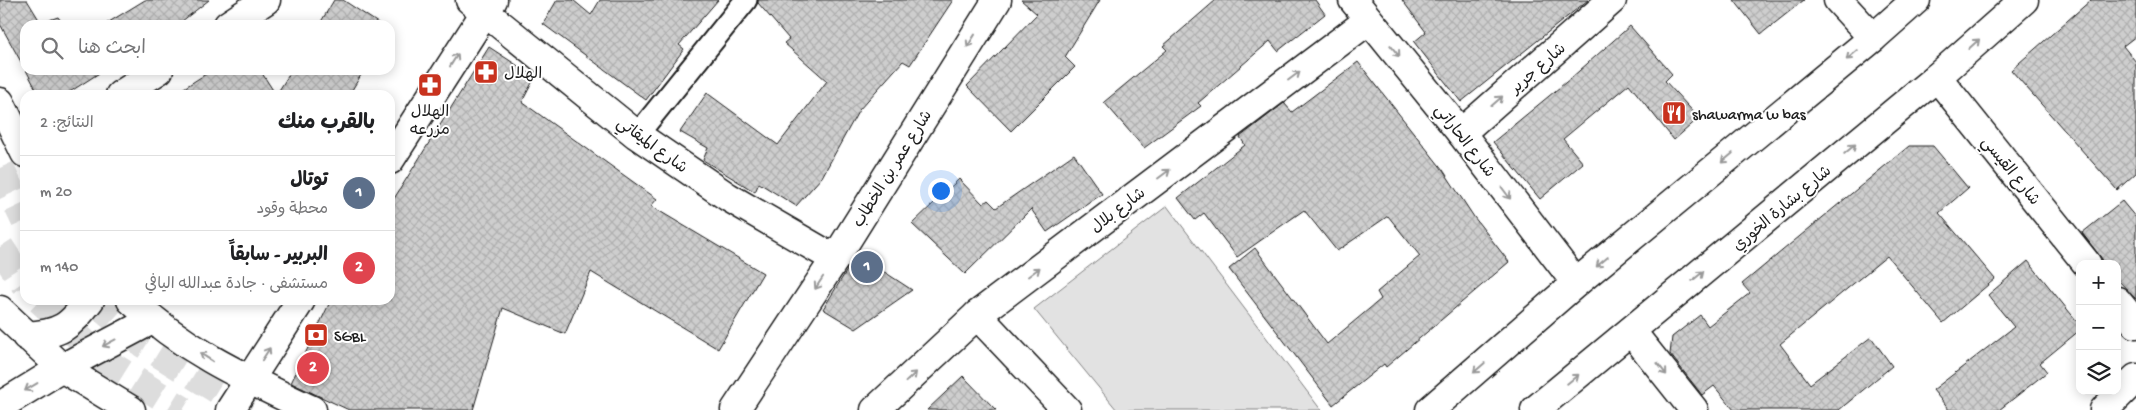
<!DOCTYPE html>
<html lang="ar">
<head>
<meta charset="utf-8">
<style>
  :root { --surface:#fff; --page:#f2f2f2; --text:#202124; --muted:#757577; --line:#e0e0e0; --accent:#b45309 }
  body { margin:0; font-family:"Gochi Hand","Playpen Sans Arabic",sans-serif; background:var(--page); color:var(--text); direction:rtl }
  .controls { position:absolute; right:15px; bottom:15px; display:grid; overflow:hidden; border-radius:10px; box-shadow:0 2px 12px #0003 }
  .controls button { width:45px; height:45px; display:grid; place-items:center; padding:0; border:0; border-bottom:1px solid var(--line); background:var(--surface); color:var(--text); font:25px sans-serif }
  .you { position:absolute; left:940px; top:190px; width:18px; height:18px; margin:-12px; border:4px solid #fff; border-radius:50%; background:#1a73e8; box-shadow:0 0 0 8px #1a73e833 }
  .badge { display:grid; place-items:center; width:32px; height:32px; border-radius:50%; background:var(--accent); color:#fff; font-size:16px; font-weight:700 }
  .pin { position:absolute; translate:-50% -50%; border:2px solid #fff; box-shadow:0 1px 5px #0006 }
  .list { margin:0; padding:0; list-style:none }
  h2 { display:flex; justify-content:space-between; align-items:center; height:65px; margin:0; padding:0 20px; font-size:21px }
  h2 small { font-size:16px; font-weight:400; color:var(--muted) }
  .list li { display:grid; grid-template-columns:32px 1fr auto; gap:15px; align-items:center; box-sizing:border-box; height:75px; padding:0 20px; border-top:1px solid var(--line) }
  .list b { display:block; font-size:19px; white-space:nowrap }
  .list p { margin:0; font-size:16px; white-space:nowrap; color:var(--muted) }
  .list em { font-size:16px; font-style:normal; color:var(--muted) }
  .icon { flex:none; width:28px; height:28px; fill:none; stroke:currentColor; stroke-width:2; stroke-linecap:round; stroke-linejoin:round }
  .map { position:relative; flex:none; width:2136px; height:410px; overflow:hidden; direction:ltr }
  .search { position:absolute; background:var(--surface); box-shadow:0 2px 12px #0003; left:20px; top:20px; width:375px; height:55px; display:flex; align-items:center; gap:12px; box-sizing:border-box; padding:0 18px; border-radius:15px; color:var(--muted); font-size:19px }
  .panel { position:absolute; background:var(--surface); box-shadow:0 2px 12px #0003; left:20px; top:90px; width:375px; height:215px; border-radius:15px; direction:rtl }
  .map>svg:first-child { display:block }
  .green { fill:#e2e2e2; stroke:#7f7f7f }
  .building { fill:url(#building-cross-hatch); stroke:#1c1c1c }
  .lines { fill:none; stroke-linecap:round; stroke-linejoin:round }
  .trunk-tunnel { stroke:#ddd; stroke-width:28; stroke-dasharray:28 14; stroke-linecap:butt }
  .pedestrian-casing { stroke:#1c1c1c; stroke-width:25 }
  .minor-casing { stroke:#1c1c1c; stroke-width:31 }
  .tertiary-casing { stroke:#1c1c1c; stroke-width:31 }
  .primary-casing { stroke:#1c1c1c; stroke-width:31 }
  .pedestrian { stroke:#fff; stroke-width:21 }
  .minor { stroke:#fff; stroke-width:28 }
  .tertiary { stroke:#fff; stroke-width:28 }
  .primary { stroke:#fff; stroke-width:28 }
  .oneway { stroke:#999 }
  .labels { text-anchor:middle; stroke-width:4; stroke-linejoin:round; paint-order:stroke }
  .street-label { font-size:16px; fill:#1c1c1c; stroke:#fff }
  .poi-label { font-size:16px; fill:#1c1c1c; stroke:#fff; text-anchor:start }
</style>
</head>
<body>
<div class="map">
<svg width="2136" height="410" viewBox="0 0 2136 410">
  <defs>
    <pattern id="building-cross-hatch" width="8" height="8" patternUnits="userSpaceOnUse" patternTransform="scale(1.25)"><rect width="8" height="8" fill="#cecece"/><path d="M0 0l8 8M0 8l8-8" fill="none" stroke="#b0b0b0"/></pattern>
  </defs>
  <rect width="100%" height="100%" fill="#fff"/>
  <filter id="ink" filterUnits="userSpaceOnUse"><feTurbulence type="fractalNoise" baseFrequency=".02" numOctaves="2"/><feDisplacementMap in="SourceGraphic" scale="10" xChannelSelector="R" yChannelSelector="G"/><feConvolveMatrix kernelMatrix="1 2 1 2 8 2 1 2 1" color-interpolation-filters="sRGB"/></filter>
  <g filter="url(#ink)">
    <path class="green" d="M1167,206l154,204h-204l-83,-101z"/>
    <g class="building">
      <path d="M0,0h27l14,23 17,-6 6,8h-39v44l-25,-45z"/>
      <path d="M145,0h64l-32,25h-73z"/>
      <path d="M334,0h9l38,25h-62z"/>
      <path d="M557,0h16l18,15 9,-15h118l-39,45 5,4 -38,51 -103,-76z"/>
      <path d="M758,0h195l-43,65 -7,-4 -44,49 -37,67 -26,29 -37,-23 -4,9 -52,-32 5,-12 -28,-16 27,-39 71,52 49,-64 -43,-38 5,-4 -31,-36z"/>
      <path d="M1021,0h79l-35,57 10,10 -64,64 -44,-45 70,-72z"/>
      <path d="M1216,0h99l10,14 -47,37 -8,-10 -72,62 3,3 -57,42 -40,-46 63,-52 -4,-4z"/>
      <path d="M1402,0h186l-127,102 -47,-60 12,-10z"/>
      <path d="M1734,0h70l-43,34z"/>
      <path d="M2091,0h45v36l-13,10 13,16v111l-19,17 -106,-120z"/>
      <path d="M1630,26l42,48 -7,7 34,37 -25,22 -45,-56 -66,55 20,24 -43,36 -47,-57 78,-64z"/>
      <path d="M489,47l46,30 -13,25 135,97 -6,7 112,67 -45,76 -127,-77 -26,62 -62,-26 -30,102h-124l-58,-27 40,-83h59v-95z"/>
      <path d="M1358,62l85,108 31,47 35,45 -123,105 -2,-3 -51,41 -104,-136 26,-21 72,96 54,-45 -4,-7 43,-36 -32,-40 -51,35 -33,-41 -67,47 -33,-44 -9,7 -17,-22 67,-53 -5,-8 44,-34 8,9z"/>
      <path d="M26,70h78l-39,25h-26z"/>
      <path d="M212,70h48l16,25h-103z"/>
      <path d="M292,70h72l-15,25h-73z"/>
      <path d="M1909,146h24l35,42 -29,25 56,66 -52,44 -56,-67 -107,88 30,40 61,-47 21,29 -53,44h-105l-20,-24 -12,9 -32,-41 2,-17 28,-22 8,11 42,-33 -8,-9z"/>
      <path d="M1074,154l28,40 -55,38 -16,-23 -66,65 -53,-50 47,-45 24,25 5,-4 8,8z"/>
      <path d="M2122,201l14,17v81l-19,-20v-15h-11l-24,-31z"/>
      <path d="M857,254l55,36 -56,39 -33,-20z"/>
      <path d="M2028,261l52,64v5l-40,33 7,9 -48,38h-50l-16,-20 81,-63 -26,-32z"/>
      <path d="M963,376l33,34h-69z"/>
    </g>
    <g class="lines">
      <g class="trunk-tunnel">
        <path d="M0,168l25,53"/>
        <path d="M0,247l25,38"/>
        <path d="M40,300l64,61 79,49"/>
        <path d="M93,300l50,44 107,66"/>
      </g>
      <defs>
        <path id="pedestrian" d="M637,135l109,-135"/>
        <g id="minor">
          <path d="M470,0l167,135 91,62 107,62"/>
          <path d="M1353,0l108,133 115,150"/>
          <path d="M1838,0l35,38"/>
          <path d="M228,25l38,-25"/>
          <path d="M1937,77l150,187"/>
          <path d="M120,95l39,-25"/>
          <path d="M1461,133l151,-133"/>
          <path d="M2117,301l19,23"/>
          <path d="M977,315l90,95"/>
          <path d="M1631,331l63,79"/>
          <path d="M875,410l102,-95 392,-295"/>
        </g>
        <g id="tertiary">
          <path d="M0,102l25,51"/>
          <path d="M390,160l103,-160"/>
          <path d="M131,300c55,52 114,78 181,110"/>
          <path d="M0,310l62,58 69,42"/>
          <path d="M26,336c35,-2 43,-9 64,-36"/>
          <path d="M0,406l62,-38 90,-48"/>
          <path d="M230,410l71,-110"/>
          <path d="M735,410l100,-151 162,-259"/>
          <path d="M2104,410l32,-32"/>
        </g>
        <g id="primary">
          <path d="M1430,410l146,-127 297,-245 43,-38"/>
          <path d="M1535,410l402,-333 87,-77"/>
        </g>
      </defs>
      <use href="#pedestrian" class="pedestrian-casing"/>
      <use href="#minor" class="minor-casing"/>
      <use href="#tertiary" class="tertiary-casing"/>
      <use href="#primary" class="primary-casing"/>
      <use href="#pedestrian" class="pedestrian"/>
      <use href="#minor" class="minor"/>
      <use href="#tertiary" class="tertiary"/>
      <use href="#primary" class="primary"/>
    </g>
    <defs><path id="oneway-shaft" d="M-6 0H5M1.5-3L5.5 0L1.5 3" fill="none" stroke-width="1.6" stroke-linecap="round" stroke-linejoin="round" transform="scale(1.25)"/></defs>
    <g class="oneway">
      <use href="#oneway-shaft" transform="translate(971 41) rotate(122)"/>
      <use href="#oneway-shaft" transform="translate(1974 44) rotate(-42)"/>
      <use href="#oneway-shaft" transform="translate(1395 51) rotate(51)"/>
      <use href="#oneway-shaft" transform="translate(1852 55) rotate(140)"/>
      <use href="#oneway-shaft" transform="translate(454 60) rotate(-58)"/>
      <use href="#oneway-shaft" transform="translate(1294 76) rotate(-37)"/>
      <use href="#oneway-shaft" transform="translate(1497 101) rotate(-41)"/>
      <use href="#oneway-shaft" transform="translate(1850 149) rotate(-40)"/>
      <use href="#oneway-shaft" transform="translate(1727 158) rotate(140)"/>
      <use href="#oneway-shaft" transform="translate(1164 174) rotate(-37)"/>
      <use href="#oneway-shaft" transform="translate(1506 193) rotate(53)"/>
      <use href="#oneway-shaft" transform="translate(1602 262) rotate(140)"/>
      <use href="#oneway-shaft" transform="translate(1034 272) rotate(-37)"/>
      <use href="#oneway-shaft" transform="translate(1698 276) rotate(-40)"/>
      <use href="#oneway-shaft" transform="translate(819 283) rotate(123)"/>
      <use href="#oneway-shaft" transform="translate(109 343) rotate(152)"/>
      <use href="#oneway-shaft" transform="translate(266 354) rotate(-57)"/>
      <use href="#oneway-shaft" transform="translate(206 357) rotate(-147)"/>
      <use href="#oneway-shaft" transform="translate(1479 368) rotate(139)"/>
      <use href="#oneway-shaft" transform="translate(1662 369) rotate(52)"/>
      <use href="#oneway-shaft" transform="translate(911 377) rotate(-43)"/>
      <use href="#oneway-shaft" transform="translate(1573 379) rotate(-39)"/>
      <use href="#oneway-shaft" transform="translate(31 387) rotate(149)"/>
    </g>
  </g>
  <defs>
    <symbol id="pharmacy-square" viewBox="-11 -11 22 22"><rect x="-9" y="-9" width="18" height="18" rx="4" fill="#c8321e" stroke="#fff"/><path d="M-2-6h4v4h4v4h-4v4h-4v-4h-4v-4h4Z" fill="#fff"/></symbol>
    <symbol id="restaurant-square" viewBox="-11 -11 22 22"><rect x="-9" y="-9" width="18" height="18" rx="4" fill="#c8321e" stroke="#fff"/><path d="M-5-6h1v4h1v-4h1v4h1v-4h1v5L-1.5 .5V6h-2V.5L-5-1ZM5-6V6H3V1.5H1.5Q1.5-4 5-6Z" fill="#fff"/></symbol>
    <symbol id="bank-square" viewBox="-11 -11 22 22"><rect x="-9" y="-9" width="18" height="18" rx="4" fill="#c8321e" stroke="#fff"/><path d="M-6-4H6V4H-6ZM0-2.3a2.3 2.3 0 1 0 0 4.6a2.3 2.3 0 1 0 0-4.6Z" fill="#fff"/></symbol>
  </defs>
  <g fill-rule="evenodd">
    <use href="#pharmacy-square" x="472" y="58" width="28" height="28"/>
    <use href="#pharmacy-square" x="416" y="71" width="28" height="28"/>
    <use href="#restaurant-square" x="1660" y="99" width="28" height="28"/>
    <use href="#bank-square" x="302" y="321" width="28" height="28"/>
  </g>
  <g class="labels">
    <g class="street-label">
      <text transform="translate(1537 67) rotate(-41)" y="6">شارع جرير</text>
      <text transform="translate(1466 140) rotate(52)" y="6">شارع الحاراتي</text>
      <text transform="translate(653 144) rotate(36)" y="6">شارع الميقاتي</text>
      <text transform="translate(891 168) rotate(-58)" y="6">شارع عمر بن الخطاب</text>
      <text transform="translate(2012 170) rotate(51)" y="6">شارع القيسي</text>
      <text transform="translate(1781 207) rotate(-40)" y="6">شارع بشارة الخوري</text>
      <text transform="translate(1117 209) rotate(-37)" y="6">شارع بلال</text>
    </g>
    <g class="poi-label">
      <text x="504" y="78">الهلال</text>
      <text x="430" y="116" text-anchor="middle">الهلال<tspan x="430" dy="18">مزرعه</tspan></text>
      <text x="1692" y="119">shawarma w bas</text>
      <text x="334" y="341">SGBL</text>
    </g>
  </g>
</svg>
<div class="controls">
<button>+</button>
<button>−</button>
<button><svg class="icon" aria-label="layers" viewBox="0 0 24 24"><path d="M12 4l9 5-9 5-9-5zM3 14l9 5 9-5"/></svg></button>
</div>
<div class="you"></div>
<div class="pin badge" style="left:867px;top:267px;background:#5c6f8a">1</div>
<div class="pin badge" style="left:313px;top:368px;background:#e0444e">2</div>
<div class="search"><svg class="icon" aria-label="search" viewBox="0 0 24 24"><circle cx="10" cy="10" r="6"/><path d="M15 15l6 6"/></svg>ابحث هنا</div>
<section class="panel">
<h2>بالقرب منك<small>النتائج: 2</small></h2>
<ul class="list">
<li><span class="badge" style="background:#5c6f8a">1</span><div><b>توتال</b><p>محطة وقود</p></div><em>20 m</em></li>
<li><span class="badge" style="background:#e0444e">2</span><div><b>البربير - سابقاً</b><p>مستشفى · جادة عبدالله اليافي</p></div><em>140 m</em></li>
</ul>
</section>
</div>
</body>
</html>
